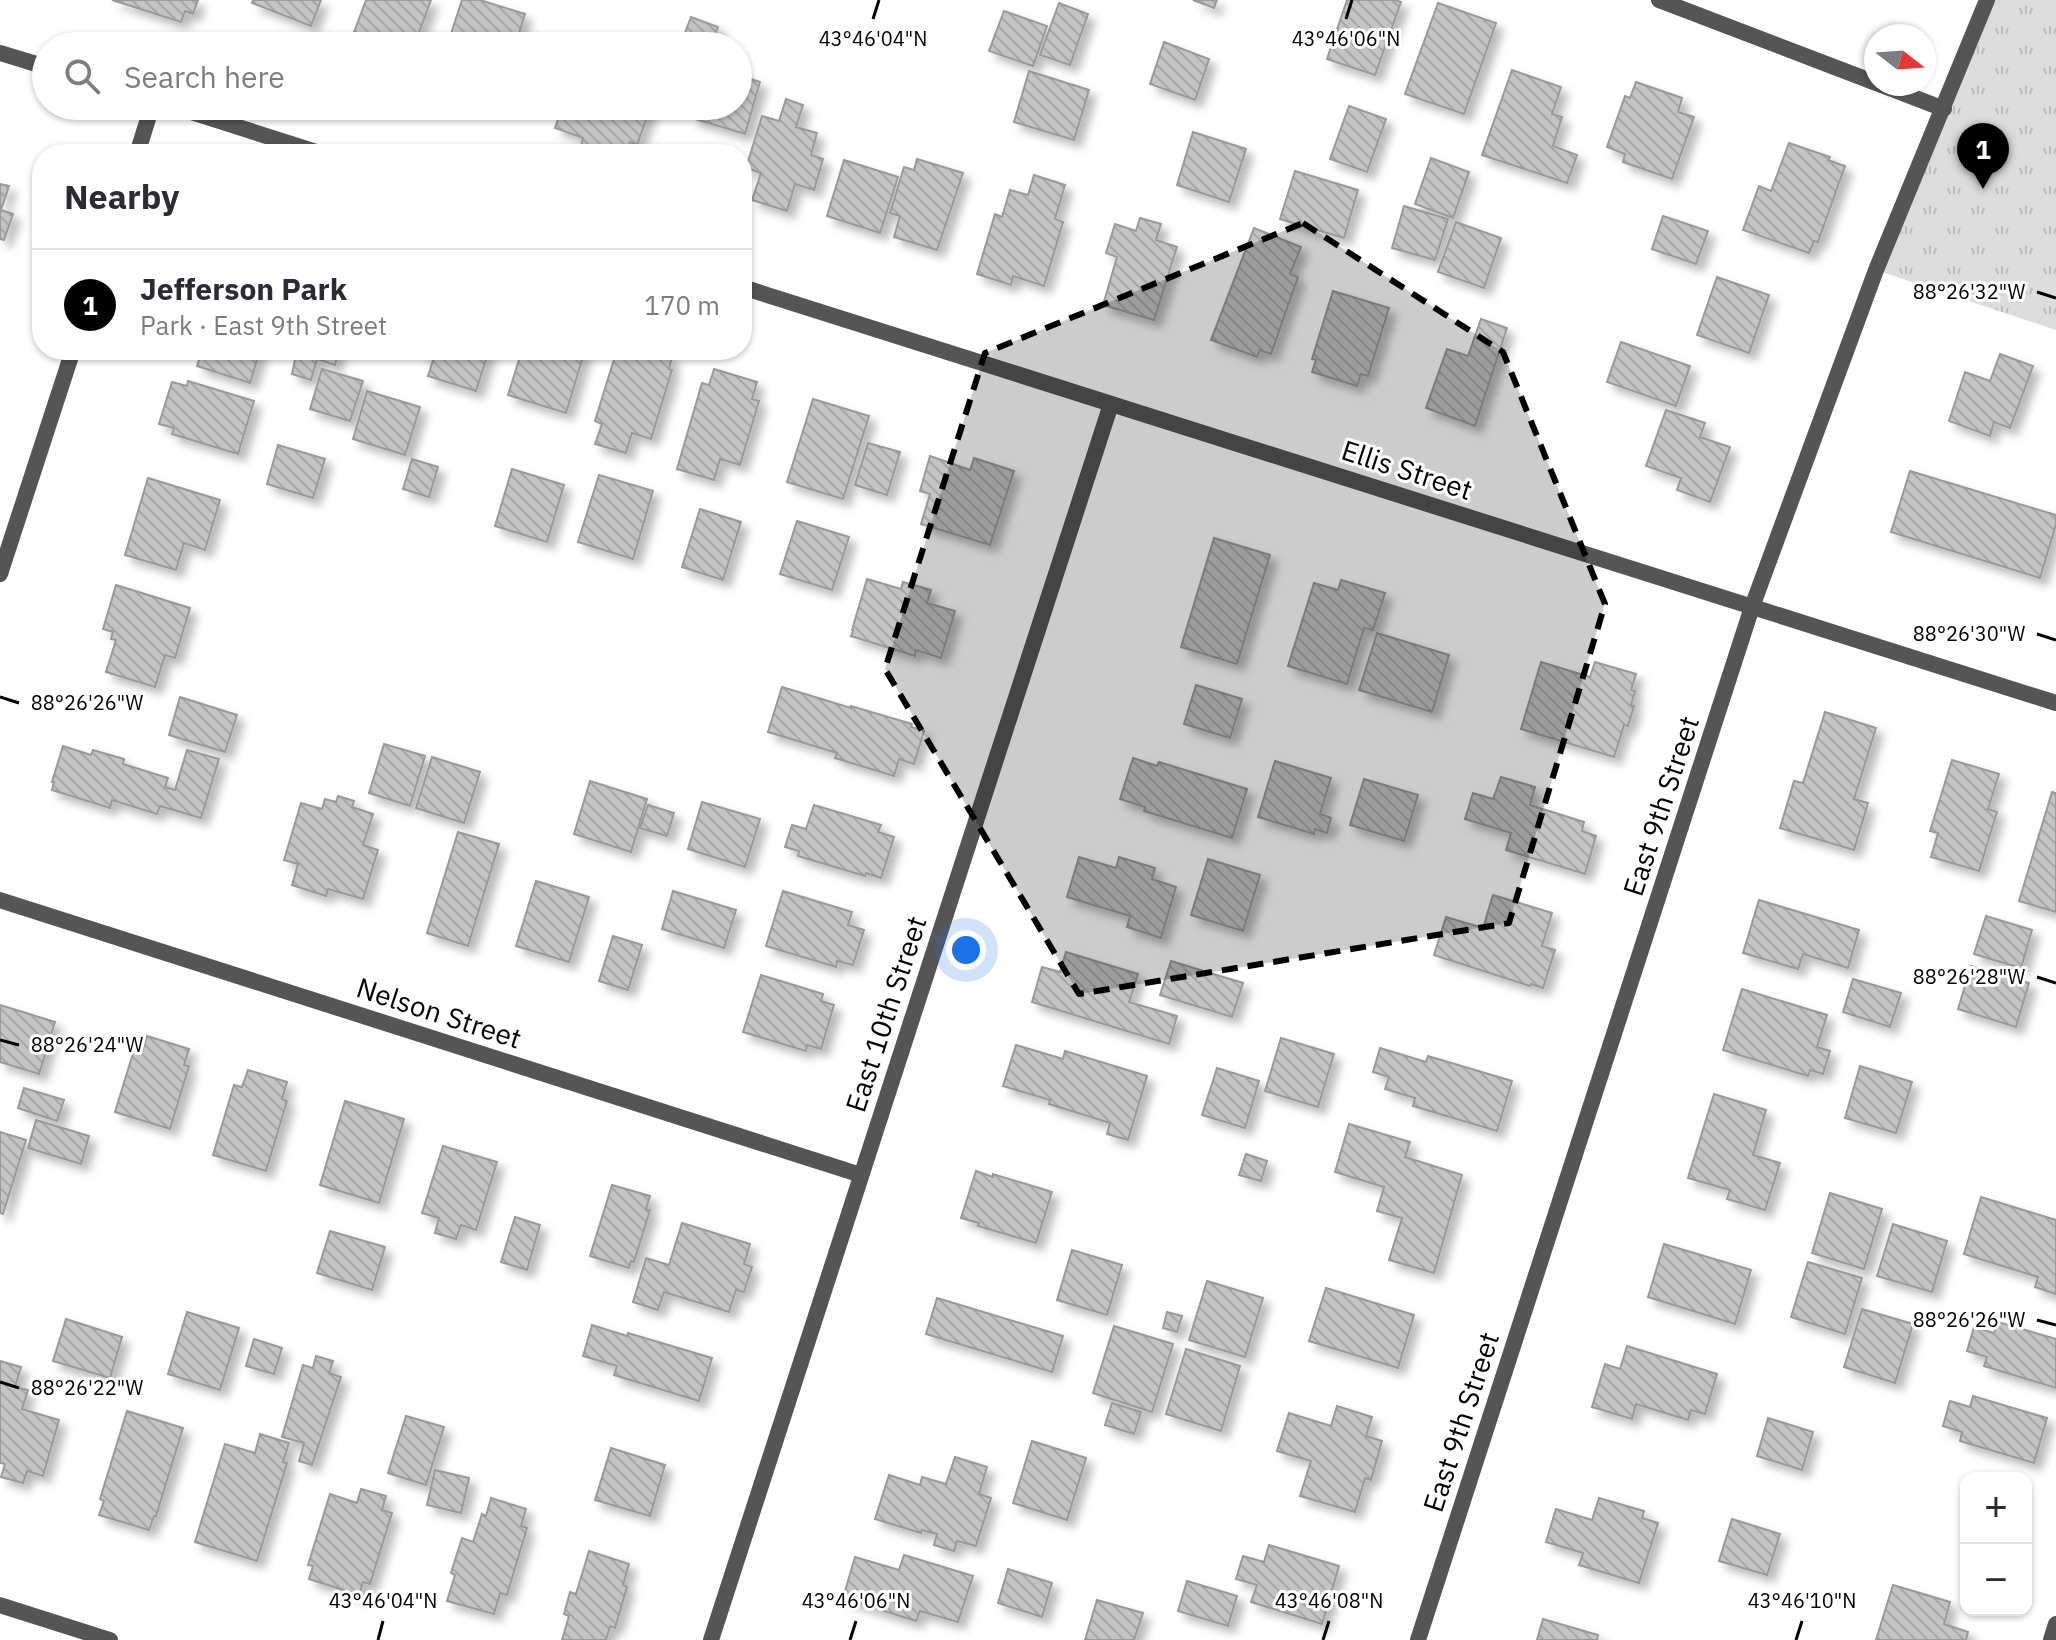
<!DOCTYPE html>
<html lang="en">
<head>
<meta charset="utf-8">
<style>
  :root { --surface:#fff; --page:#f2f2f3; --text:#2b2b33; --muted:#7c7c81; --line:#e1e1e2; --accent:#000 }
  body { margin:0; font-family:"IBM Plex Sans",sans-serif; background:var(--page); color:var(--text) }
  .controls { position:absolute; right:24px; bottom:24px; display:grid; overflow:hidden; border-radius:16px; box-shadow:0 2px 6px #0004 }
  .controls button { width:72px; height:72px; display:grid; place-items:center; padding:0; border:0; border-bottom:2px solid var(--line); background:var(--surface); color:var(--text); font:40px sans-serif }
  .compass { position:absolute; left:1864px; top:24px; width:72px; height:72px; border-radius:50%; background:var(--surface); box-shadow:0 2px 6px #0004; rotate:107deg }
  .you { position:absolute; left:966px; top:950px; width:28px; height:28px; margin:-20px; border:6px solid #fff; border-radius:50%; background:#1a73e8; box-shadow:0 0 0 12px #1a73e833 }
  .badge { display:grid; place-items:center; width:52px; height:52px; border-radius:50%; background:var(--accent); color:#fff; font-size:26px; font-weight:700 }
  .pin { position:absolute; translate:-50% -66px; filter:drop-shadow(0 2px 4px #0008) }
  .pin::after { content:''; position:absolute; top:42px; width:28px; height:24px; background:inherit; clip-path:polygon(0 0,100% 0,50% 100%) }
  .list { margin:0; padding:0; list-style:none }
  h2 { display:flex; justify-content:space-between; align-items:center; height:104px; margin:0; padding:0 32px; font-size:34px }
  h2 small { font-size:26px; font-weight:400; color:var(--muted) }
  .list li { display:grid; grid-template-columns:52px 1fr auto; gap:24px; align-items:center; box-sizing:border-box; height:112px; padding:0 32px; border-top:2px solid var(--line) }
  .list b { display:block; font-size:30px; white-space:nowrap }
  .list p { margin:0; font-size:26px; white-space:nowrap; color:var(--muted) }
  .list em { font-size:26px; font-style:normal; color:var(--muted) }
  .icon { flex:none; width:44px; height:44px; fill:none; stroke:currentColor; stroke-width:2; stroke-linecap:round; stroke-linejoin:round }
  .map { position:relative; flex:none; width:2056px; height:1640px; overflow:hidden }
  .search { position:absolute; background:var(--surface); box-shadow:0 2px 6px #0004; left:32px; top:32px; width:720px; height:88px; display:flex; align-items:center; gap:20px; box-sizing:border-box; padding:0 28px; border-radius:44px; color:var(--muted); font-size:30px }
  .panel { position:absolute; background:var(--surface); box-shadow:0 2px 6px #0004; left:32px; top:144px; width:720px; height:216px; border-radius:32px }
  .map>svg:first-child { display:block }
  .park { fill:url(#park-tufts) }
  .building { fill:url(#building-back-hatch); stroke:#999; stroke-width:2; filter:url(#shadow) }
  .lines { fill:none; stroke-linecap:round; stroke-linejoin:round }
  .street { stroke:#555; stroke-width:16 }
  .marked { fill:#000; fill-opacity:0.2; stroke:#000; stroke-width:6; stroke-dasharray:16 10; stroke-linejoin:round }
  .ticks { fill:none; stroke:#000; stroke-width:3 }
  .labels { text-anchor:middle; stroke-width:6; stroke-linejoin:round; paint-order:stroke }
  .street-label { font-size:28px; fill:#000; stroke:#fff }
  .ticks-label { font-size:20px; text-anchor:middle; fill:#000; stroke:#fff; stroke-width:6; stroke-linejoin:round; paint-order:stroke }
</style>
</head>
<body>
<div class="map">
<svg width="2056" height="1640" viewBox="0 0 2056 1640">
  <defs>
    <pattern id="park-tufts" width="24" height="20" patternUnits="userSpaceOnUse" patternTransform="scale(2)"><rect width="24" height="20" fill="#dcdcdc"/><path d="M3 7l-1-3M5 7V3M7 7l1-3M15 17l-1-3M17 17v-4M19 17l1-3" fill="none" stroke="#bbb"/></pattern>
    <pattern id="building-back-hatch" width="6" height="6" patternUnits="userSpaceOnUse" patternTransform="scale(2)"><rect width="6" height="6" fill="#c4c4c4"/><path d="M-1 5l2 2M0 0l6 6M5-1l2 2" fill="none" stroke="#a7a7a7"/></pattern>
    <filter id="shadow"><feDropShadow dx="7" dy="7" stdDeviation="4" flood-color="#0004"/></filter>
  </defs>
  <rect width="100%" height="100%" fill="#fff"/>
  <path class="park" d="M1987,0h69v330l-180,-60z"/>
  <g class="building">
    <path d="M112,0h86l-5,14 -8,-3 -4,11z"/>
    <path d="M253,0h68l-10,26 -59,-23z"/>
    <path d="M366,0h65l-17,46h-40l1,-3 -22,-8z"/>
    <path d="M462,0h18l45,14 -10,32h-68z"/>
    <path d="M1193,0h24l-3,8z"/>
    <path d="M1347,0h49l5,2 -26,73 -48,-16z"/>
    <path d="M1059,3l29,11 -18,51 -30,-10z"/>
    <path d="M1438,3l58,20 -32,91 -59,-20z"/>
    <path d="M1004,11l43,15 -14,40 -44,-15z"/>
    <path d="M691,17l27,10 -7,19h-31z"/>
    <path d="M1164,42l45,17 -14,41 -45,-16z"/>
    <path d="M1512,70l49,17 -9,27 10,3 -9,29 24,9 -10,28 -85,-28z"/>
    <path d="M1029,71l60,19 -15,50 -60,-18z"/>
    <path d="M738,75l22,7 -15,52 -53,-16 4,-12h42z"/>
    <path d="M1636,82l46,16 -4,14 16,5 -22,62 -49,-17 2,-8 -18,-7 18,-51 5,2z"/>
    <path d="M786,99l17,6 -7,22 21,6 -6,22 12,4 -9,31 -19,-6 -8,27 -35,-11 9,-27 -15,-5 16,-52 17,5z"/>
    <path d="M563,106h88l-14,39 -7,-3 -4,12h-22l-23,-8 2,-8 -28,-10z"/>
    <path d="M1349,106l37,13 -19,53 -37,-13z"/>
    <path d="M1193,132l53,17 -17,53 -52,-17z"/>
    <path d="M1789,143l41,14 -2,3 17,6 -27,76 -4,-1 -5,12 -66,-23 16,-44 12,5z"/>
    <path d="M1431,158l38,14 -16,46 -38,-14z"/>
    <path d="M917,159l46,14 -26,77 -43,-13 6,-21 -10,-3 14,-46 10,3z"/>
    <path d="M844,160l54,17 -18,56 -53,-17z"/>
    <path d="M1295,171l63,19 -14,48 -64,-19z"/>
    <path d="M1034,175l31,10 -10,34 8,3 -19,64 -31,-10 -2,9 -34,-11 18,-60 7,3 8,-27 18,5z"/>
    <path d="M0,184l9,2 -8,24 12,4 -9,26 -4,-1z"/>
    <path d="M1404,206l44,13 -13,41 -43,-12z"/>
    <path d="M1663,216l45,15 -12,33 -44,-15z"/>
    <path d="M1140,218l21,6 -5,16 21,7 -23,73 -51,-15 14,-48 -11,-4 9,-29 21,7z"/>
    <path d="M1456,222l45,16 -17,50 -46,-16z"/>
    <path d="M1254,228l47,19 -11,27 8,3 -27,77 -11,-4 -3,7 -46,-17z"/>
    <path d="M1717,277l52,18 -20,58 -52,-18z"/>
    <path d="M1333,291l56,17 -21,68 -7,-2 -4,12 -45,-14 4,-12 -4,-1z"/>
    <path d="M1481,319l26,9 -32,98 -49,-18 21,-59 21,7z"/>
    <path d="M1621,342l69,24 -14,40 -69,-24z"/>
    <path d="M202,350h58l-10,33 -53,-17z"/>
    <path d="M297,350h42l-4,15 -18,-6 -6,21 -19,-6z"/>
    <path d="M423,350h66l-13,41 -48,-15 6,-19 -12,-3z"/>
    <path d="M522,350h63l-19,63 -58,-18z"/>
    <path d="M624,350h27l21,6 -3,13 3,1 -21,69 -19,-6 -6,20 -31,-9 7,-20 -7,-3 21,-68 7,2z"/>
    <path d="M2000,354l33,12 -23,62 -16,-6 -4,14 -41,-15 16,-49 25,9z"/>
    <path d="M322,369l41,12 -13,40 -40,-12z"/>
    <path d="M714,369l43,13 -5,17 7,2 -19,64 -20,-6 -6,21 -37,-11 25,-86 7,2z"/>
    <path d="M188,381l66,20 -16,53 -66,-20 2,-6 -15,-4 13,-42 15,4z"/>
    <path d="M367,391l53,16 -15,48 -52,-16z"/>
    <path d="M813,399l56,17 -26,83 -56,-17z"/>
    <path d="M1666,410l39,13 -5,14 30,10 -20,55 -33,-12 4,-12 -35,-12z"/>
    <path d="M868,443l32,9 -13,43 -32,-10z"/>
    <path d="M278,445l47,14 -12,39 -46,-14z"/>
    <path d="M930,456l40,14 4,-12 40,13 -24,74 -69,-21 9,-30 -10,-3z"/>
    <path d="M412,459l26,8 -9,30 -26,-8z"/>
    <path d="M512,469l52,16 -17,57 -52,-16z"/>
    <path d="M1910,471l146,44v9l-16,54 -149,-46z"/>
    <path d="M599,475l54,16 -20,68 -55,-17z"/>
    <path d="M148,478l72,22 -15,50 -21,-7 -8,27 -51,-15z"/>
    <path d="M700,509l41,13 -18,58 -41,-13z"/>
    <path d="M797,521l52,16 -17,53 -52,-16z"/>
    <path d="M1214,538l56,17 -33,109 -56,-17z"/>
    <path d="M867,579l34,10 2,-7 28,8 -4,13 28,8 -14,47 -25,-8 -1,6 -64,-20 2,-5 -1,-1z"/>
    <path d="M1341,580l44,13 -12,37 -9,-2 -17,56 -59,-18 26,-83 24,7z"/>
    <path d="M116,585l74,23 -15,50 -10,-3 -10,32 -49,-15 10,-32 -5,-1 2,-7 -10,-3z"/>
    <path d="M1377,633l72,22 -17,57 -73,-22z"/>
    <path d="M1541,662l49,15 5,-15 41,12 -5,16 4,1 -4,14 3,1 -6,20 -4,-1 -10,32 -93,-28z"/>
    <path d="M1196,685l46,14 -12,39 -46,-14z"/>
    <path d="M782,687l69,21v-2l61,18 -1,3 13,4 -10,33 -15,-5 -5,17 -59,-18 2,-5 -69,-21z"/>
    <path d="M180,697l57,18 -12,37 -56,-17z"/>
    <path d="M1825,712l51,16 -22,71 14,4 -14,47 -74,-22 14,-47 9,2z"/>
    <path d="M384,744l41,12 -15,50 -41,-13z"/>
    <path d="M63,746l28,9 2,-5 31,9 -1,5 45,14 -3,9 10,3 12,-40 32,9 -18,59 -41,-12 -3,8 -45,-14 -2,8 -58,-18 2,-8h-2z"/>
    <path d="M432,757l48,15 -16,51 -48,-15z"/>
    <path d="M1133,758l24,8 2,-4 88,27 -15,49 -88,-27 1,-4 -25,-8z"/>
    <path d="M1952,760l47,14 -11,35 9,3 -18,59 -48,-14 7,-24 -8,-2z"/>
    <path d="M1275,761l56,17 -11,36 11,4 -4,15 -12,-4 -1,5 -56,-17z"/>
    <path d="M1501,777l34,10 -5,18 54,17 -2,9 14,5 -11,38 -79,-24 5,-17 -46,-14 8,-26 20,6z"/>
    <path d="M1364,779l54,16 -14,46 -54,-16z"/>
    <path d="M590,781l57,18 -16,53 -57,-18z"/>
    <path d="M2052,792l4,1v119l-37,-11z"/>
    <path d="M338,796l16,5 -2,6 21,7 -10,31 15,5 -15,49 -35,-10 -2,7 -34,-11 6,-21 -14,-4 17,-57 21,6 3,-10 11,3z"/>
    <path d="M702,802l58,17 -15,48 -57,-18z"/>
    <path d="M648,805l26,8 -7,23 -27,-8z"/>
    <path d="M814,805l67,20 -3,7 16,5 -13,41 -15,-5 -1,3 -67,-20 1,-5 -14,-4 7,-22 14,4z"/>
    <path d="M458,832l41,12 -31,102 -41,-13z"/>
    <path d="M1079,857l37,11 3,-11 36,11 -3,11 24,8 -15,51 -34,-11 3,-11 -63,-19z"/>
    <path d="M1208,859l52,16 -17,56 -52,-16z"/>
    <path d="M536,881l53,16 -20,65 -53,-16z"/>
    <path d="M673,891l63,19 -12,38 -62,-19z"/>
    <path d="M783,891l69,21 -4,13 16,5 -11,35 -16,-4 -1,6 -70,-21z"/>
    <path d="M1493,895l59,18 -10,33 13,4 -12,38 -12,-4 -1,2 -96,-31 12,-38 37,11z"/>
    <path d="M1759,900l100,30 -11,38 -45,-14 -5,15 -55,-16z"/>
    <path d="M1986,916l46,14 -11,38 -47,-14z"/>
    <path d="M613,936l29,9 -14,45 -29,-9z"/>
    <path d="M1066,952l72,22 -9,28 48,14 -8,28 -137,-42 10,-35 18,5z"/>
    <path d="M1171,961l72,22 -11,34 -72,-22z"/>
    <path d="M1971,966l58,17 -13,44 -58,-18z"/>
    <path d="M761,975l62,19 -2,7 13,4 -13,44 -14,-4 -1,6 -63,-19z"/>
    <path d="M1853,979l48,14 -11,34 -47,-15z"/>
    <path d="M1742,989l85,26 -10,32 13,4 -7,23 -13,-4 -2,6 -85,-26z"/>
    <path d="M0,1005l55,17 -16,52 -39,-12z"/>
    <path d="M147,1036l42,13 -5,16 5,1 -19,63 -55,-17 19,-62 8,2z"/>
    <path d="M1281,1038l53,16 -16,53 -53,-16z"/>
    <path d="M1016,1045l47,14 2,-8 82,25 -19,64 -21,-6 3,-11 -61,-19 1,-4 -47,-14z"/>
    <path d="M1380,1048l46,14 2,-6 84,25 -15,50 -84,-25 2,-8 -30,-9 4,-12 -16,-5z"/>
    <path d="M1860,1066l52,16 -16,51 -51,-15z"/>
    <path d="M1217,1068l42,13 -14,47 -43,-13z"/>
    <path d="M248,1070l39,12 -5,17 5,2 -21,70 -53,-16 21,-70 8,2z"/>
    <path d="M24,1088l40,12 -7,21 -39,-13z"/>
    <path d="M1714,1094l52,16 -13,45 27,8 -15,47 -38,-11 3,-9 -42,-12z"/>
    <path d="M345,1101l59,18 -25,84 -59,-18z"/>
    <path d="M36,1120l53,16 -8,28 -53,-16z"/>
    <path d="M1349,1124l61,18 -5,15 57,18 -28,98 -45,-13 13,-42 -25,-7 7,-24 -49,-15z"/>
    <path d="M0,1132l26,8 -23,74 -3,-1z"/>
    <path d="M443,1146l54,16 -21,68 -15,-5 -5,14 -21,-6 4,-15 -17,-5z"/>
    <path d="M1246,1154l21,7 -6,20 -22,-6z"/>
    <path d="M976,1171l17,6v-3l59,18 -16,51 -58,-17 1,-3 -18,-5z"/>
    <path d="M612,1185l38,11 -4,13 4,1 -16,52 -3,-1 -2,7 -39,-12z"/>
    <path d="M1830,1193l52,16 -18,60 -52,-16z"/>
    <path d="M1981,1197l75,23v74l-21,-7 3,-10 -74,-23z"/>
    <path d="M515,1217l25,8 -13,45 -26,-8z"/>
    <path d="M682,1223l68,21 -6,20 8,3 -8,25 -8,-2 -7,22 -65,-20 -6,18 -25,-8 13,-44 23,7z"/>
    <path d="M1893,1224l54,17 -15,51 -55,-16z"/>
    <path d="M330,1231l55,16 -13,43 -55,-17z"/>
    <path d="M1664,1244l87,26 -16,54 -87,-27z"/>
    <path d="M1072,1250l50,15 -15,50 -50,-15z"/>
    <path d="M1808,1262l54,16 -17,56 -54,-17z"/>
    <path d="M1207,1281l56,17 -18,59 -56,-17z"/>
    <path d="M1326,1288l88,27 -16,53 -89,-27z"/>
    <path d="M937,1298l126,38 -11,36 -126,-38z"/>
    <path d="M1862,1309l51,15 -18,59 -51,-16z"/>
    <path d="M187,1312l52,16 -19,62 -52,-16z"/>
    <path d="M1167,1312l15,4 -5,16 -14,-4z"/>
    <path d="M66,1319l56,18 -12,41 -57,-17z"/>
    <path d="M1998,1322l58,17v49l-72,-22 3,-9 -20,-6 7,-24 20,6z"/>
    <path d="M592,1325l35,11 1,-3 84,25 -13,43 -85,-26 3,-9 -34,-10z"/>
    <path d="M1114,1326l59,18 -21,68 -59,-19z"/>
    <path d="M254,1339l28,9 -8,26 -28,-8z"/>
    <path d="M1627,1346l90,28 -12,40 -14,-4 -3,10 -52,-16 -4,15 -40,-12 13,-43 15,5z"/>
    <path d="M1186,1349l54,17 -19,65 -55,-17z"/>
    <path d="M316,1356l17,5 -4,12 12,4 -29,88 -13,-4 5,-18 -22,-6 21,-72 10,3z"/>
    <path d="M0,1361l21,6 -6,20 13,3 -6,19 37,11 -16,56 -16,-5 -4,12 -22,-6 4,-13 -5,-1z"/>
    <path d="M1973,1396l74,22 -13,45 -74,-22 2,-9 -19,-6 7,-25 20,6z"/>
    <path d="M1112,1403l29,9 -7,22 -29,-9z"/>
    <path d="M1337,1406l35,11 -6,19 16,5 -11,39 -6,-2 -10,34 -55,-16 11,-35 -34,-10 12,-38 42,13z"/>
    <path d="M127,1411l56,17 -27,88h-2l-5,14 -50,-15 5,-14 -4,-2z"/>
    <path d="M406,1416l38,11 -18,58 -38,-12z"/>
    <path d="M1768,1418l45,14 -11,38 -45,-14z"/>
    <path d="M260,1434l29,9 -6,19 4,1 -30,98 -62,-19 30,-98 30,9z"/>
    <path d="M1032,1441l54,17 -19,62 -54,-17z"/>
    <path d="M611,1448l54,17 -15,51 -55,-16z"/>
    <path d="M955,1457l32,10 -8,27 12,4 -15,48 -19,-5 -3,10 -20,-6 3,-11 -15,-4 -1,3 -46,-14 14,-44 31,10 2,-8 24,7z"/>
    <path d="M435,1470l34,8 -8,35 -34,-8z"/>
    <path d="M361,1489l25,7 -4,14 10,3 -22,71 -7,-2 -4,13 -50,-16 4,-13 -5,-1 22,-71 27,9z"/>
    <path d="M491,1498l35,11 -5,17 6,2 -20,67 -7,-2 -6,21 -47,-13 8,-26 -4,-2 11,-35 11,4 9,-28 4,2z"/>
    <path d="M1599,1498l45,13 -2,7 16,5 -19,60 -60,-18 4,-12 -37,-11 10,-33 36,11z"/>
    <path d="M1732,1519l48,15 -13,41 -48,-14z"/>
    <path d="M1269,1545l70,21 -17,58 -71,-22 6,-17 -21,-6 7,-23 21,6z"/>
    <path d="M589,1551l40,13 -6,21 4,2 -12,41 -5,-2 -4,14h-44l7,-24 -5,-2 6,-22 6,2z"/>
    <path d="M904,1555l69,21 -15,46 -38,-11 -4,10 -73,-23 12,-41 44,13z"/>
    <path d="M1008,1569l44,14 -10,34 -44,-14z"/>
    <path d="M1187,1581l50,15 -9,30 -50,-15z"/>
    <path d="M1893,1585l57,17 -6,22 24,8 -2,8h-90z"/>
    <path d="M1097,1600l46,13 -9,27h-49z"/>
    <path d="M1543,1619l55,16 -1,5h-60z"/>
  </g>
  <g class="lines">
    <g class="street">
      <path d="M1659,0l217,83"/>
      <path d="M0,53l46,14"/>
      <path d="M1879,84l65,25"/>
      <path d="M172,106l151,48"/>
      <path d="M137,154l15,-48"/>
      <path d="M742,287l1314,416"/>
      <path d="M0,574l73,-224"/>
      <path d="M0,900l861,275"/>
      <path d="M0,1605l110,35"/>
      <path d="M711,1640l400,-1236"/>
      <path d="M1418,1640l334,-1033 124,-337 111,-270"/>
      <path d="M2051,1640l5,-16"/>
    </g>
  </g>
  <path class="marked" d="M1303,223l200,129 102,252 -96,319 -430,71 -194,-325 100,-316z"/>
  <path class="ticks" d="M873,19l6,-19M1346,19l6,-19M2037,292l19,6M2037,634l19,6M0,697l19,6M2037,977l19,6M0,1040l19,5M2037,1320l19,5M0,1382l19,6M378,1640l5,-19M850,1640l6,-19M1323,1640l6,-19M1796,1640l6,-19"/>
  <g class="labels">
    <g class="street-label">
      <text transform="translate(1407 470) rotate(18)" y="10">Ellis Street</text>
      <text transform="translate(1661 806) rotate(-72)" y="10">East 9th Street</text>
      <text transform="translate(439 1013) rotate(18)" y="10">Nelson Street</text>
      <text transform="translate(886 1014) rotate(-72)" y="10">East 10th Street</text>
      <text transform="translate(1461 1422) rotate(-72)" y="10">East 9th Street</text>
    </g>
  </g>
  <g class="ticks-label">
    <text x="873" y="46">43°46'04"N</text>
    <text x="1346" y="46">43°46'06"N</text>
    <text x="1969" y="299">88°26'32"W</text>
    <text x="1969" y="641">88°26'30"W</text>
    <text x="87" y="710">88°26'26"W</text>
    <text x="1969" y="984">88°26'28"W</text>
    <text x="87" y="1052">88°26'24"W</text>
    <text x="1969" y="1327">88°26'26"W</text>
    <text x="87" y="1395">88°26'22"W</text>
    <text x="383" y="1608">43°46'04"N</text>
    <text x="856" y="1608">43°46'06"N</text>
    <text x="1329" y="1608">43°46'08"N</text>
    <text x="1802" y="1608">43°46'10"N</text>
  </g>
</svg>
<div class="controls">
<button>+</button>
<button>−</button>
</div>
<svg class="compass" viewBox="-18 -18 36 36"><path d="M0-13l5 13h-10z" fill="#e53935"/><path d="M0 13l5-13h-10z" fill="#7c7c81"/></svg>
<div class="you"></div>
<div class="pin badge" style="left:1983px;top:189px">1</div>
<div class="search"><svg class="icon" aria-label="search" viewBox="0 0 24 24"><circle cx="10" cy="10" r="6"/><path d="M15 15l6 6"/></svg>Search here</div>
<section class="panel">
<h2>Nearby<small></small></h2>
<ul class="list">
<li><span class="badge">1</span><div><b>Jefferson Park</b><p>Park · East 9th Street</p></div><em>170 m</em></li>
</ul>
</section>
</div>
</body>
</html>
